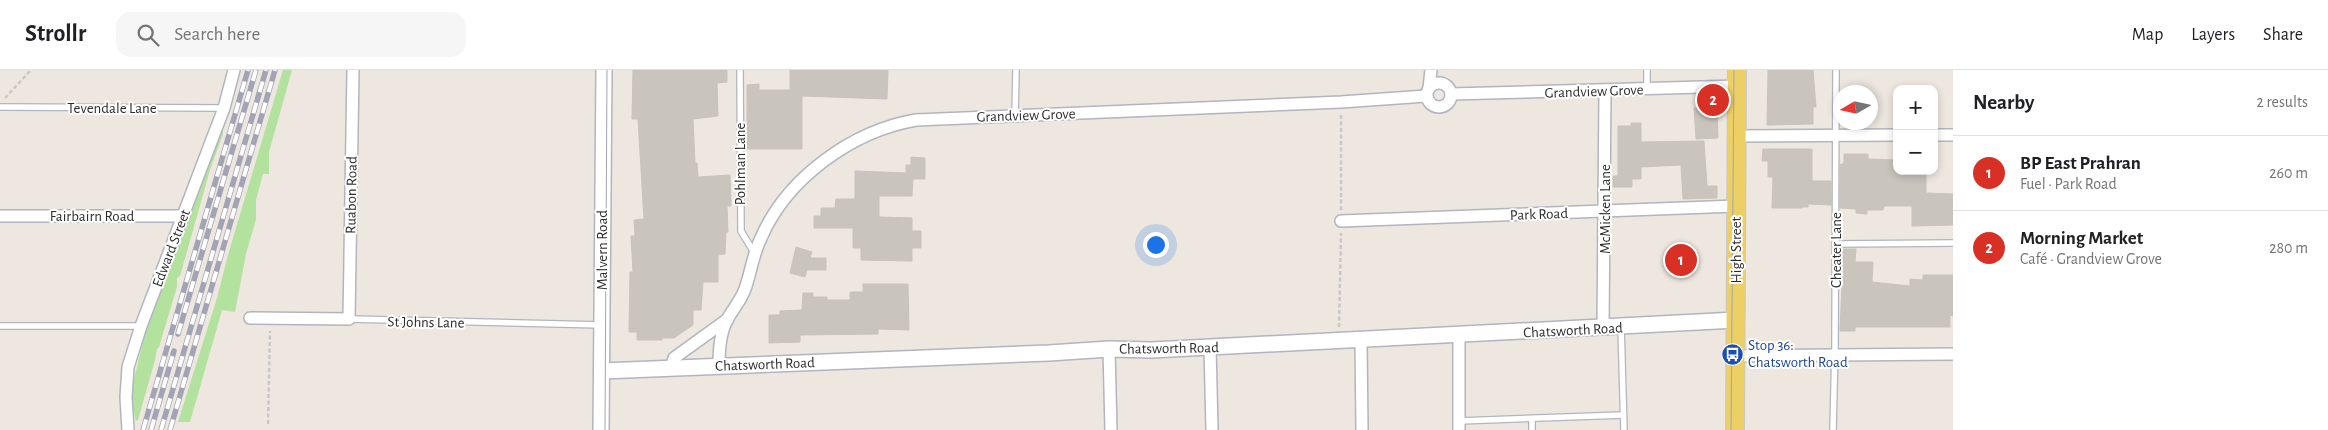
<!DOCTYPE html>
<html lang="en">
<head>
<meta charset="utf-8">
<style>
  :root { --surface:#fff; --page:#f6f6f6; --text:#202124; --muted:#757577; --line:#e0e0e0; --accent:#d93025 }
  body { margin:0; font-family:"Alegreya Sans",sans-serif; background:var(--page); color:var(--text) }
  .controls { position:absolute; right:15px; top:15px; display:grid; overflow:hidden; border-radius:10px; box-shadow:0 2px 8px #0003 }
  .controls button { width:45px; height:45px; display:grid; place-items:center; padding:0; border:0; border-bottom:1px solid var(--line); background:var(--surface); color:var(--text); font:25px sans-serif }
  .compass { position:absolute; left:1833px; top:15px; width:45px; height:45px; border-radius:50%; background:var(--surface); box-shadow:0 2px 8px #0003; rotate:261deg }
  .you { position:absolute; left:1155px; top:174px; width:18px; height:18px; margin:-12px; border:4px solid #fff; border-radius:50%; background:#1a73e8; box-shadow:0 0 0 8px #1a73e833 }
  .badge { display:grid; place-items:center; width:32px; height:32px; border-radius:50%; background:var(--accent); color:#fff; font-size:16px; font-weight:700 }
  .pin { position:absolute; translate:-50% -50%; border:2px solid #fff; box-shadow:0 1px 5px #0006 }
  .list { margin:0; padding:0; list-style:none }
  h2 { display:flex; justify-content:space-between; align-items:center; height:65px; margin:0; padding:0 20px; font-size:21px }
  h2 small { font-size:16px; font-weight:400; color:var(--muted) }
  .list li { display:grid; grid-template-columns:32px 1fr auto; gap:15px; align-items:center; box-sizing:border-box; height:75px; padding:0 20px; border-top:1px solid var(--line) }
  .list b { display:block; font-size:19px; white-space:nowrap }
  .list p { margin:0; font-size:16px; white-space:nowrap; color:var(--muted) }
  .list em { font-size:16px; font-style:normal; color:var(--muted) }
  .icon { flex:none; width:28px; height:28px; fill:none; stroke:currentColor; stroke-width:2; stroke-linecap:round; stroke-linejoin:round }
  .map { position:relative; flex:none; width:1953px; height:360px; overflow:hidden }
  header { display:flex; align-items:center; gap:30px; box-sizing:border-box; height:70px; padding:0 25px; background:var(--surface); border-bottom:1px solid var(--line) }
  header strong { font-size:24px }
  nav { display:flex; gap:28px; margin-inline-start:auto; font-size:18px }
  .search { width:350px; height:45px; background:var(--page); display:flex; align-items:center; gap:12px; box-sizing:border-box; padding:0 18px; border-radius:15px; color:var(--muted); font-size:19px }
  main { display:flex }
  aside { flex:1; background:var(--surface) }
  .map>svg:first-child { display:block }
  .green { fill:#b3e19e }
  .building { fill:#c9c5bd; stroke:#c9c3b9 }
  .lines { fill:none; stroke-linecap:round; stroke-linejoin:round }
  .lane-casing { stroke:#b2b5bf; stroke-width:8 }
  .street-casing { stroke:#b2b5bf; stroke-width:14 }
  .secondary-casing { stroke:#b2b5bf; stroke-width:18 }
  .primary-casing { stroke:#c8c8c8; stroke-width:20 }
  .path { stroke:#c8c8c8; stroke-width:2.5; stroke-dasharray:4 2.5; stroke-linecap:butt }
  .lane { stroke:#fff; stroke-width:5.5 }
  .street { stroke:#fff; stroke-width:11 }
  .secondary { stroke:#fff; stroke-width:15 }
  .primary { stroke:#ecd066; stroke-width:18 }
  .tram { stroke:#a2a4b5; stroke-width:1 }
  .rail-casing { stroke:#a2a4b5; stroke-width:5.5 }
  .rail { stroke:#fff; stroke-width:4; stroke-dasharray:11; stroke-linecap:butt }
  .labels { text-anchor:middle; stroke-width:4; stroke-linejoin:round; paint-order:stroke }
  .street-label { font-size:15px; fill:#2c2c2c; stroke:#fff }
  .transit-label { font-size:15px; fill:#164399; stroke:#fff; text-anchor:start }
</style>
</head>
<body>
<header>
<strong>Strollr</strong>
<div class="search"><svg class="icon" aria-label="search" viewBox="0 0 24 24"><circle cx="10" cy="10" r="6"/><path d="M15 15l6 6"/></svg>Search here</div>
<nav><a>Map</a><a>Layers</a><a>Share</a></nav>
</header>
<main>
<div class="map">
<svg width="1953" height="360" viewBox="0 0 1953 360">
  <rect width="100%" height="100%" fill="#ede7df"/>
  <g class="green">
    <path d="M283,0h9l-23,82v22h-6l-7,26v19l-10,35 -11,58 -13,-2 -32,112h-12l39,-124 11,-43z"/>
    <path d="M223,57v7l-13,36 -30,106 -3,2v9l-18,60 -2,2 -2,11 -17,60 -2,1 -5,-20 2,-18 13,-53z"/>
  </g>
  <g class="building">
    <path d="M633,0h94v12l-10,1 1,33 -25,3 2,44h2l1,14 32,-2 1,31h-4l1,26h-2l-1,22 -7,1v27h-15l-2,28h-8v15l-19,13h-12v2h-25v-8h-8l1,-60h3l-2,-36h4l-1,-16 10,-1 -6,-100h-6z"/>
    <path d="M790,0h98l-1,29 -85,-3v53h-55v-64l12,-1v6h31z"/>
    <path d="M1768,0h45l3,37h-3v17l-46,1z"/>
    <path d="M1717,37l1,31 -22,1 -2,-31z"/>
    <path d="M1631,53h10v19l63,-1 3,45h10v12l-34,1 -2,-34 -40,2v12h-9v8h-19v-11h5v-50h13z"/>
    <path d="M1763,79h49v32h19v24l-23,-1v3h-6v1h-30l1,-31h-5v-16h-6z"/>
    <path d="M1844,84h24v5l29,1v11h29v22l27,1v31l-41,1v-20h-28l-1,4h-16v4l-11,-1v-4l-16,-1v-42l1,-2h3z"/>
    <path d="M911,87l14,1v21h-12l-1,17h-33v21l33,1v13h9v17h-9v13l-51,-1v-12h-8v-20h-39v-12h7v-8h14l1,-9h19v-28l51,2v-8h5z"/>
    <path d="M796,177l16,5 -2,6h16v12h-19l-2,7 -15,-4z"/>
    <path d="M1840,179h16l-1,13h18l-1,20 38,4v-7l13,1v-5h30v41l-3,-1v12h-95v4h-15l2,-47 -2,-3z"/>
    <path d="M863,214h45l1,46 -31,-1v5l-78,1v7l-31,1v-28h11v-4l22,-1 1,-17h10v4h14v3h23v-8h13z"/>
  </g>
  <g class="lines">
    <defs>
      <g id="lane">
        <path d="M740,0l1,161 14,23"/>
        <path d="M1647,0v19"/>
        <path d="M0,37l224,1"/>
        <path d="M1015,46l1,-46"/>
        <path d="M1836,174l117,-1"/>
        <path d="M349,249l253,6"/>
        <path d="M0,256h141"/>
        <path d="M1621,257l3,103"/>
        <path d="M1459,351l164,-6"/>
        <path d="M1532,360v-11"/>
        <path d="M1833,360l2,-83 1,-277"/>
      </g>
      <g id="street">
        <circle cx="1439" cy="25" r="12"/>
        <path d="M1429,18l2,-18"/>
        <path d="M1451,24l286,-8"/>
        <path d="M1934,65h19"/>
        <path d="M1737,66l160,-1"/>
        <path d="M0,146h184"/>
        <path d="M1341,151l395,-15"/>
        <path d="M250,248l99,1 4,-249"/>
        <path d="M1603,258l2,-238"/>
        <path d="M1361,270l1,90"/>
        <path d="M1210,277l2,83"/>
        <path d="M1109,279l2,81"/>
        <path d="M1736,286l217,-2"/>
        <path d="M719,296c0,-17 1,-33 9,-48 6,-10 13,-18 17,-29 6,-17 8,-35 16,-51 26,-60 91,-107 155,-118l425,-18 85,-6"/>
        <path d="M671,298l3,-10 54,-39"/>
        <path d="M128,360l-2,-33 2,-30 13,-41 83,-218 10,-38"/>
        <path d="M1459,360v-95"/>
      </g>
      <g id="secondary">
        <path d="M602,301l447,-18 60,-4 43,1 584,-30"/>
        <path d="M601,360l3,-360"/>
      </g>
      <path id="primary" d="M1735,360l2,-360"/>
    </defs>
    <use href="#lane" class="lane-casing"/>
    <use href="#street" class="street-casing"/>
    <use href="#secondary" class="secondary-casing"/>
    <use href="#primary" class="primary-casing"/>
    <g class="path">
      <path d="M5,28l26,-28"/>
      <path d="M1341,140v-97"/>
      <path d="M1339,257l2,-94"/>
      <path d="M268,354l2,-93"/>
    </g>
    <use href="#lane" class="lane"/>
    <use href="#street" class="street"/>
    <use href="#secondary" class="secondary"/>
    <use href="#primary" class="primary"/>
    <g class="tram">
      <path d="M605,360l2,-360"/>
      <path d="M1731,360l3,-360"/>
    </g>
    <defs>
      <g id="rail">
        <path d="M178,264l78,-264"/>
        <path d="M143,360l105,-360"/>
        <path d="M151,360l23,-79"/>
        <path d="M161,360l105,-360"/>
        <path d="M170,360l105,-360"/>
      </g>
    </defs>
    <use href="#rail" class="rail-casing"/>
    <use href="#rail" class="rail"/>
  </g>
  <defs>
    <symbol id="bus-disc" viewBox="-11 -11 22 22"><circle r="9.5" fill="#1a4fb4" stroke="#fff"/><path d="M-5-6H5V4H4V6H2V4H-2V6H-4V4H-5ZM-3.5-4V0h7V-4ZM-3.5 1.2v1.5H-2V1.2ZM2 1.2v1.5H3.5V1.2Z" fill="#fff"/></symbol>
  </defs>
  <g fill-rule="evenodd">
    <use href="#bus-disc" x="1720" y="272" width="25" height="25"/>
  </g>
  <g class="labels">
    <g class="street-label">
      <text transform="translate(1594 21) rotate(-2)" y="5">Grandview Grove</text>
      <text x="112" y="43">Tevendale Lane</text>
      <text transform="translate(1026 45) rotate(-2)" y="5">Grandview Grove</text>
      <text transform="translate(740 94) rotate(-90)" y="5">Pohlman Lane</text>
      <text transform="translate(351 125) rotate(-89)" y="5">Ruabon Road</text>
      <text transform="translate(1605 139) rotate(-90)" y="5">McMicken Lane</text>
      <text transform="translate(1539 144) rotate(-2)" y="5">Park Road</text>
      <text x="92" y="151">Fairbairn Road</text>
      <text transform="translate(171 178) rotate(-69)" y="5">Edward Street</text>
      <text transform="translate(602 180) rotate(-90)" y="5">Malvern Road</text>
      <text transform="translate(1736 180) rotate(-90)" y="5">High Street</text>
      <text transform="translate(1836 180) rotate(-90)" y="5">Cheater Lane</text>
      <text transform="translate(426 252) rotate(1)" y="5">St Johns Lane</text>
      <text transform="translate(1573 260) rotate(-3)" y="5">Chatsworth Road</text>
      <text transform="translate(1169 278) rotate(-1)" y="5">Chatsworth Road</text>
      <text transform="translate(765 294) rotate(-2)" y="5">Chatsworth Road</text>
    </g>
    <g class="transit-label">
      <text x="1748" y="280">Stop 36:<tspan x="1748" dy="17">Chatsworth Road</tspan></text>
    </g>
  </g>
</svg>
<div class="controls">
<button>+</button>
<button>−</button>
</div>
<svg class="compass" viewBox="-18 -18 36 36"><path d="M0-13l5 13h-10z" fill="#e53935"/><path d="M0 13l5-13h-10z" fill="#757577"/></svg>
<div class="you"></div>
<div class="pin badge" style="left:1681px;top:190px">1</div>
<div class="pin badge" style="left:1713px;top:30px">2</div>
</div>
<aside>
<h2>Nearby<small>2 results</small></h2>
<ul class="list">
<li><span class="badge">1</span><div><b>BP East Prahran</b><p>Fuel · Park Road</p></div><em>260 m</em></li>
<li><span class="badge">2</span><div><b>Morning Market</b><p>Café · Grandview Grove</p></div><em>280 m</em></li>
</ul>
</aside>
</main>
</body>
</html>
